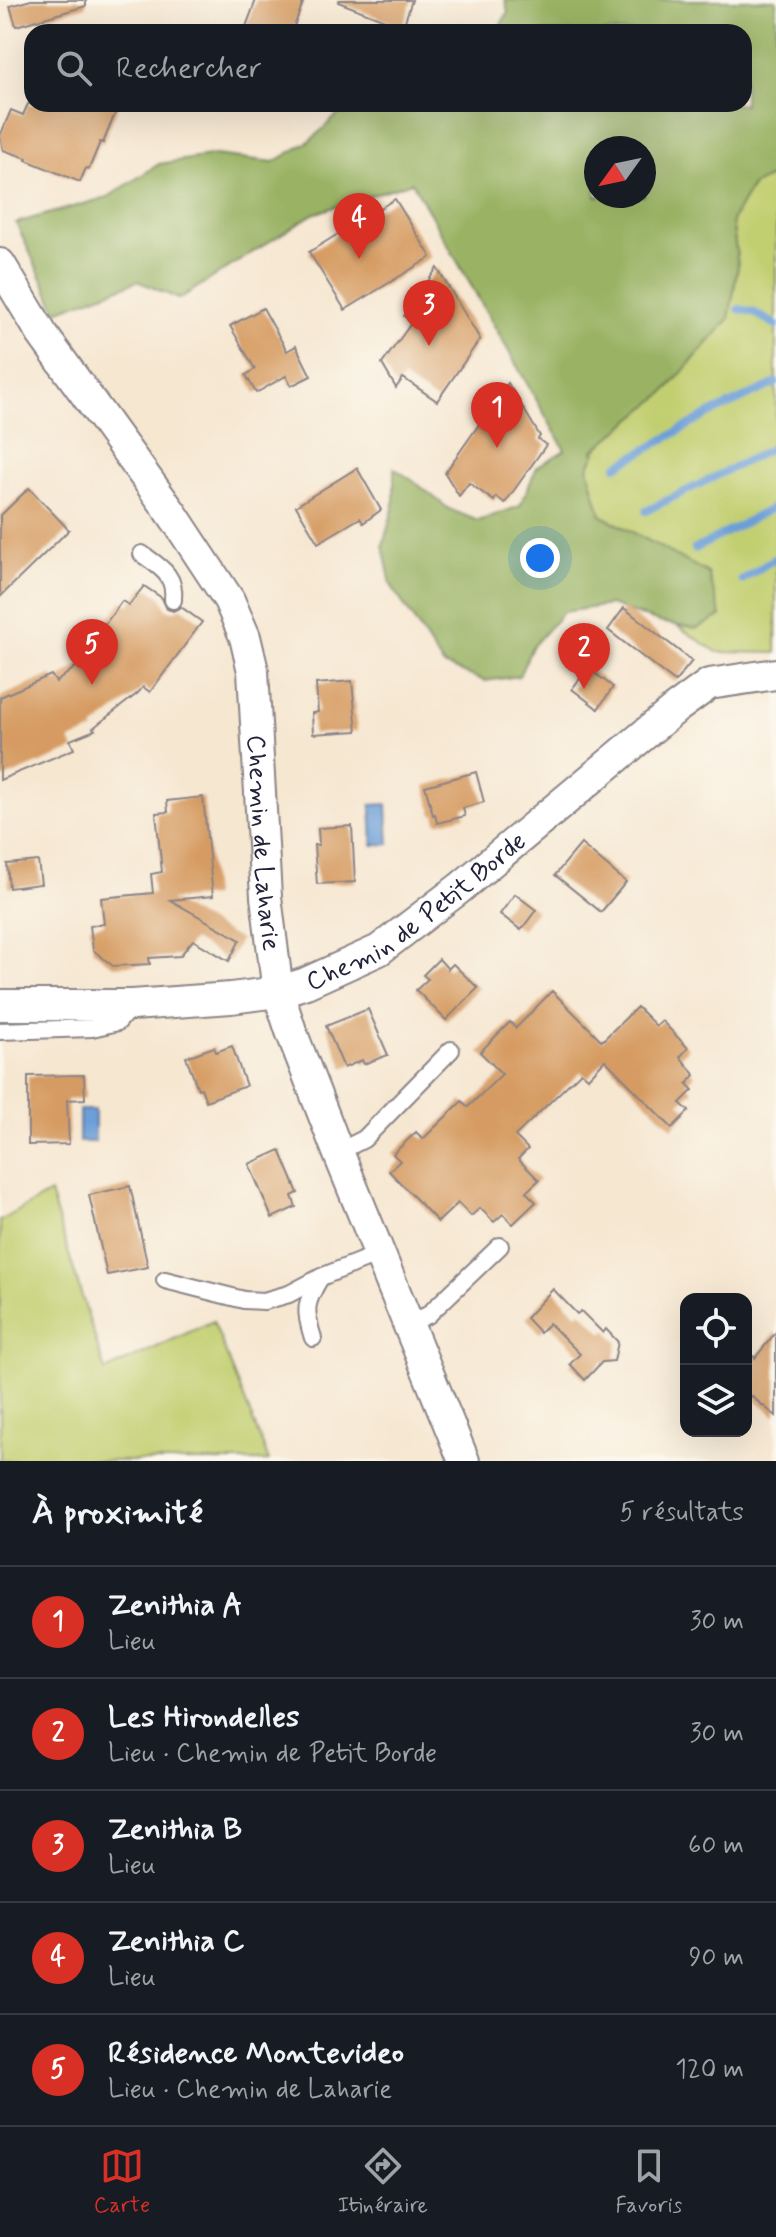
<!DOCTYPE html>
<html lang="fr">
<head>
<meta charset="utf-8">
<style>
  :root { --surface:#171b24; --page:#242831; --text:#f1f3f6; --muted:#9ea1a6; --line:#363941; --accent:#d93025 }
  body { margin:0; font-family:Mynerve,sans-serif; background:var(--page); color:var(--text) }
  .controls { position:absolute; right:24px; bottom:24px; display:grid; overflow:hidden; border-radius:16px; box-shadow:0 8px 32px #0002 }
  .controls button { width:72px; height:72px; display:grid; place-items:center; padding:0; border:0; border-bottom:2px solid var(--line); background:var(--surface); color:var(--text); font:40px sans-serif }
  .compass { position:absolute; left:584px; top:136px; width:72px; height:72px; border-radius:50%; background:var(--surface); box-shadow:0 8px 32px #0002; rotate:237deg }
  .you { position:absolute; left:540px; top:558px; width:28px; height:28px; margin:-20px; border:6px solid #fff; border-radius:50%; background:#1a73e8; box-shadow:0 0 0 12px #1a73e833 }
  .badge { display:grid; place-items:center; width:52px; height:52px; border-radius:50%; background:var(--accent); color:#fff; font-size:26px; font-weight:700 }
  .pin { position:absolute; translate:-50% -66px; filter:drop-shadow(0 2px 4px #0008) }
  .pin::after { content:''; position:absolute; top:42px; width:28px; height:24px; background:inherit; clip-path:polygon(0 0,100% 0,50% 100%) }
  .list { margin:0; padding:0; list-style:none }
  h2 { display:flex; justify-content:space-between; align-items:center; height:104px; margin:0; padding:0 32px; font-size:34px }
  h2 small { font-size:26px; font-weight:400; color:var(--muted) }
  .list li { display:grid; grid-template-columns:52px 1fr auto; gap:24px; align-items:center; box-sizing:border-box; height:112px; padding:0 32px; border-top:2px solid var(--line) }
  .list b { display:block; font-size:30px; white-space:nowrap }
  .list p { margin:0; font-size:26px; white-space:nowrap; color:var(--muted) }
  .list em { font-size:26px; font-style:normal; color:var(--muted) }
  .icon { flex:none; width:44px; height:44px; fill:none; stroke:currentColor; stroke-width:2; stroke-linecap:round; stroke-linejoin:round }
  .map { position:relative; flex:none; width:776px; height:1461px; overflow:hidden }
  .search { position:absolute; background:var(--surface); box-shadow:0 8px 32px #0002; left:24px; right:24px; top:24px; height:88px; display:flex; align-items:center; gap:20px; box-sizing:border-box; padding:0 28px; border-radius:24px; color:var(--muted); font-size:30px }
  .sheet { height:664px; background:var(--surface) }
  nav { display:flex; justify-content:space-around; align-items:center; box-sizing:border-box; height:112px; border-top:2px solid var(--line); background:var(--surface); font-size:22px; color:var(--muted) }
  nav a { display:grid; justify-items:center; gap:4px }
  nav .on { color:var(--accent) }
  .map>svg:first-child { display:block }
  .green { fill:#c2cf71; stroke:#727856; stroke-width:2 }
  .forest { fill:#99b263; stroke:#5e6a4f; stroke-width:2; fill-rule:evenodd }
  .water { fill:#6c9fd7; stroke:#476089; stroke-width:2 }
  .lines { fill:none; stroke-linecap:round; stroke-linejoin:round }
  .stream { stroke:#6c9fd7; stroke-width:8 }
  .building { fill:#d69b62 }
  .service-casing { stroke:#8c8486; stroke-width:20 }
  .minor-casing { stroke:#8c8486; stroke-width:34 }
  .service { stroke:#fff; stroke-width:16 }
  .minor { stroke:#fff; stroke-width:30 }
  .labels { text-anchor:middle; stroke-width:6; stroke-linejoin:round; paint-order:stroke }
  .street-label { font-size:26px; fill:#22223b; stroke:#fbf7ec }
</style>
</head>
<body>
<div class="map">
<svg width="776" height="1461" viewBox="0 0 776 1461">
  <rect width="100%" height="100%" fill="#fbf7ec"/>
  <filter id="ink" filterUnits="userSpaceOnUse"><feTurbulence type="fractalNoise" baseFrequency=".0125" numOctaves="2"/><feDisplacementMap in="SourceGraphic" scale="16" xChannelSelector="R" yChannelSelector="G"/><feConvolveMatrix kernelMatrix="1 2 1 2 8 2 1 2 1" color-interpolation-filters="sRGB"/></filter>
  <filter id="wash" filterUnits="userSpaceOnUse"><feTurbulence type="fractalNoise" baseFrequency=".006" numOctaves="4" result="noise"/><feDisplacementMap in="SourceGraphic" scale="32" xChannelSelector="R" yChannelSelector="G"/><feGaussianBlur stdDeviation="1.8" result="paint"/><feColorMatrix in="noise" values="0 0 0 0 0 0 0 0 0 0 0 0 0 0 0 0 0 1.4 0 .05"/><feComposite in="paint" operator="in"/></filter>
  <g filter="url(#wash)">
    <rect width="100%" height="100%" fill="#f6e7d1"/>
    <g class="green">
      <path d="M776,174v479l-59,-1 -102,-67 -41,-119 26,-20 109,-110 23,-34 6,-36 -6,-46 20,-34z"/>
      <path d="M50,1193l55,178 108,-50 56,140h-269v-240z"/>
    </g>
    <path class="forest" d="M505,0h271v174l-24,12 -20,34 6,46 -9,53 -65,74 -71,58 3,1 -8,16 13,47 107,58 13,43 -25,13 -37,-7 -49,-17 -47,7 -31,35 -13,29 -34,5 -42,-16 -52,-80 -8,-40 11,-40v-37l21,14 34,27 29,12 42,-15 17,-39 28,-17 -153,-268 -99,32 -134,85 -41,-18 -81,30 -41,-88 92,-26 51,-33 56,-9 59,7 37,-22 38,-36h395v-72h-247l11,-20zM596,148h48v48h-48z"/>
    <g class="water">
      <path d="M387,804l2,40 -16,1 -2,-40z"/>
      <rect x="79" y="1110" width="16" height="32"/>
    </g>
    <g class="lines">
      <g class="stream">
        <path d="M739,309l14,3 23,13"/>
        <path d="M617,466l92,-52 67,-31"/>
        <path d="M646,511l130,-65"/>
        <path d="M695,549l81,-43"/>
        <path d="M742,580l34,-22"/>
      </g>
    </g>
    <g id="blocks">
      <g class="building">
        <path d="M31,0h55v6l-70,20 -6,-20z"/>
        <path d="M256,0h48l-12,32h-48z"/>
        <path d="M339,0h73l-9,27 -65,-25z"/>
        <path d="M28,104h91l-16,39 -3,-1 -11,27 -3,-1 -6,14 -54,-22 1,-2 -24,-8 -3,-14 11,-26 12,5z"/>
        <path d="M395,199l36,58 -86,53 -36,-58z"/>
        <path d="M437,268l43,71 -43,62 -34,-23 -7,10 -14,-24 30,-42 -8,-6z"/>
        <path d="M263,308l24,43 9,-5 15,30 -20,10 -5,-10 -30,17 -10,-18 9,-6 -25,-43z"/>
        <path d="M508,383l32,53 -2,3 8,6 -41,58 -9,-6 -2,4 -25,-18 -10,13 -14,-23z"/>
        <path d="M357,468l24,42 -18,13 -3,-5 -42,25 -22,-37z"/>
        <path d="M29,488l40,42 -69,67v-81z"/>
        <path d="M144,586l18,12 5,11 6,2 8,-4 21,15 -52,70 -7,-5 -5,6 -45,35 2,2 -25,10 4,9 -74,31v-83l51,-22 5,7 38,-29 -5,-7 33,-45 7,4z"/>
        <path d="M624,608l68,53 -17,21 -67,-52z"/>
        <path d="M588,668l25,19 -15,22 -26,-20z"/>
        <path d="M352,681l5,50 -44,3 -1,-21 6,-1 -2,-28z"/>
        <path d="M476,772l8,30 -21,6 2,8 -28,7 -2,-9 -2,1 -8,-29z"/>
        <path d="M203,797l10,99 -43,4 70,40 -11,21 -36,-21 -13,16 -31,2 1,6 -37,2 -20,-16 -3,-24 14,-2 -3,-26 52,-5 -2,-19 11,-2 -6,-59 12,-1 -1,-11z"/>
        <path d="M352,826l3,56 -38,2 -3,-39h5l-1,-17z"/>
        <path d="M581,844l45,38 -25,30 -46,-37z"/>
        <path d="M38,861l3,23 -32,4 -2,-24z"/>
        <path d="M515,894l21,16 -15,20 -21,-16z"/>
        <path d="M439,959l9,10 5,-5 25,24 -32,32 -30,-30 12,-11 -5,-4z"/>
        <path d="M552,991l50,50 35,-34 19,19 6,-5 26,27 -8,9 15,18 -8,9 6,6 -13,13 9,8 -17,17 -67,-68 -17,18 -7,-6 -66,64 13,13 -10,10 21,21 -13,12 10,10 -23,22 -10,-10 -9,8 -14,-14 -9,8 -13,-13 -20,19 -49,-51 11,-10 -7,-7 23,-22 7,7 39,-38 6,6 34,-33 -22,-22 30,-30 6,6z"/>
        <path d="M368,1009l20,46 -24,9 -2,-4 -18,8 -18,-42z"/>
        <path d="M232,1046l14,40 -40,15 -5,-13 -3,1 -12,-32 28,-10 2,5z"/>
        <path d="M84,1075l1,24 -18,1 2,44 -41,1v-69z"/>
        <path d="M280,1150l18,43 -6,3 4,11 -24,11 -23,-54z"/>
        <path d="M130,1186l18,81 -41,8 -18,-80z"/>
        <path d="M553,1289l24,25 4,-3 22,22 3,-4 12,13 -4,19 -12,1 -17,18 -15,-16 10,-10 -31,-31 -9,10 -14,-15z"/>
        <path d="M776,1332v84l-30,-24v-42l9,8z"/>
      </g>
    </g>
  </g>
  <g filter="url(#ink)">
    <use href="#blocks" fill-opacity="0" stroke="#8c8486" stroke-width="2"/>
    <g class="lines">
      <defs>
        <g id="service">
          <path d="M142,554c18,13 34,21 31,46"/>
          <path d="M0,1031l92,-3 26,-6 14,-17"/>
          <path d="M338,1152l26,-13 87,-89"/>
          <path d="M165,1280l79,20 20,1 25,-7 32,-17 58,-23"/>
          <path d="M407,1324l21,-9 72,-69"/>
          <path d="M313,1338c-9,-28 -8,-35 7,-60"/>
        </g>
        <g id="minor">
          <path id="s1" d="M0,264l42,70 131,181 56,85 16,37 8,34 13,226 12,95 13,39 47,121 126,309"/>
          <path id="s2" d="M0,1005h132l99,-7 47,-6 28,-9 73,-33 81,-62 215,-179 34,-25 67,-10"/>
        </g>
      </defs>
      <use href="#service" class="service-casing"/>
      <use href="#minor" class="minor-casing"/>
      <use href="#service" class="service"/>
      <use href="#minor" class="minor"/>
    </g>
  </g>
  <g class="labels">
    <g class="street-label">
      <text dy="9" stroke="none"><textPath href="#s1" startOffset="654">Chemin de Laharie</textPath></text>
      <text dy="9" stroke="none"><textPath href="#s2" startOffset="440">Chemin de Petit Borde</textPath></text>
    </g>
  </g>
</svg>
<div class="controls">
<button><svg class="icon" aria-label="locate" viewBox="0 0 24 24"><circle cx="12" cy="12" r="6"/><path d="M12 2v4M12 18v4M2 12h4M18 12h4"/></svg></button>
<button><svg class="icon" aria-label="layers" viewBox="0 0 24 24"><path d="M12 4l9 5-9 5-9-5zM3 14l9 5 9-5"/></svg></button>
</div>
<svg class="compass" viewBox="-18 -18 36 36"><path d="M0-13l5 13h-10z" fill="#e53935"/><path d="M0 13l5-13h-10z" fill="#9ea1a6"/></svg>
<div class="you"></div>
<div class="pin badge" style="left:497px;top:448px">1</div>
<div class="pin badge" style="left:584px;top:689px">2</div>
<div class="pin badge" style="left:429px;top:346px">3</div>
<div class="pin badge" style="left:359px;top:259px">4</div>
<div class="pin badge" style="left:92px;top:685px">5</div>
<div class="search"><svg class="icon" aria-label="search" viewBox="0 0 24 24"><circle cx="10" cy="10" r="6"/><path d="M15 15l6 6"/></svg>Rechercher</div>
</div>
<section class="sheet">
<h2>À proximité<small>5 résultats</small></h2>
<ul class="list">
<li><span class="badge">1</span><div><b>Zenithia A</b><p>Lieu</p></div><em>30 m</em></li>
<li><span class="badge">2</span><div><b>Les Hirondelles</b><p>Lieu · Chemin de Petit Borde</p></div><em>30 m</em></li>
<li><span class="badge">3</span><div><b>Zenithia B</b><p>Lieu</p></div><em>60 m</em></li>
<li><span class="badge">4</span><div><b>Zenithia C</b><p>Lieu</p></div><em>90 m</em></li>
<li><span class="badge">5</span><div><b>Résidence Montevideo</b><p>Lieu · Chemin de Laharie</p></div><em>120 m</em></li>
</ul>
</section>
<nav>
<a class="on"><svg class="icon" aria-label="map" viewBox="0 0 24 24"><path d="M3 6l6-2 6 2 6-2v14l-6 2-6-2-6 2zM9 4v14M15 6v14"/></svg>Carte</a>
<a><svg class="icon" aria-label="directions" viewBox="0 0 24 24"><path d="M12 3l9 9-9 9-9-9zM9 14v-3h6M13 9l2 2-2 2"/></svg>Itinéraire</a>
<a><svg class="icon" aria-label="saved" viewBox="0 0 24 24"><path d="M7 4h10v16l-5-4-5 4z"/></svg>Favoris</a>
</nav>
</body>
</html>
